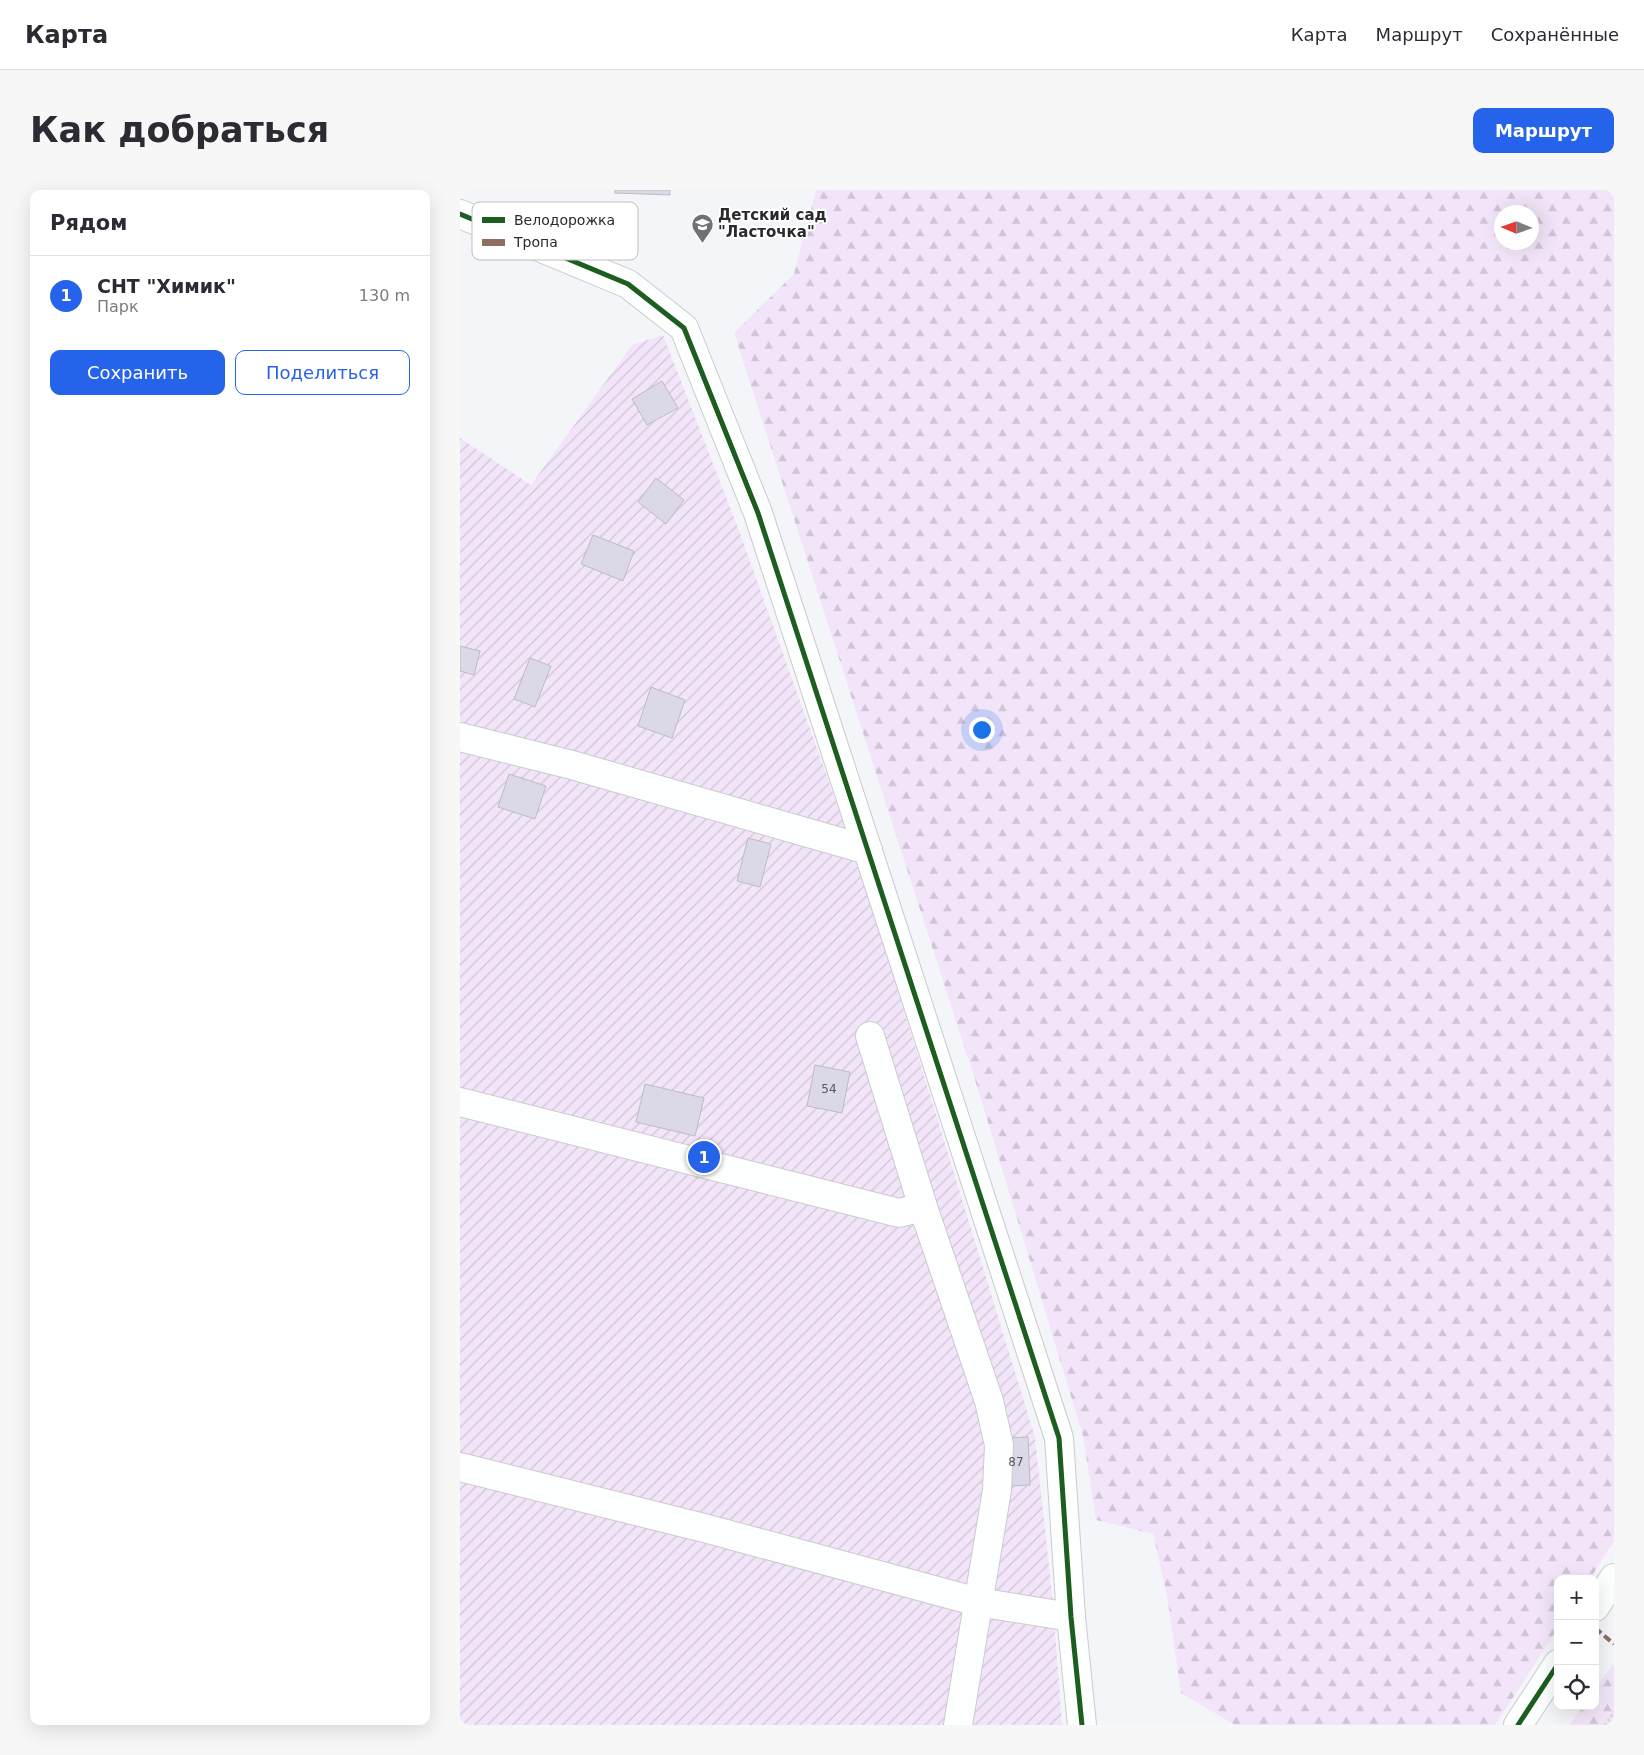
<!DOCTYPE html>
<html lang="ru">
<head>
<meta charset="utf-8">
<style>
  :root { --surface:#fff; --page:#f7f7f7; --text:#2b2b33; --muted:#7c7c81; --line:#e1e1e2; --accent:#2563eb }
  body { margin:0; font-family:"DejaVu Sans",sans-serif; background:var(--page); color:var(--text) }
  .controls { position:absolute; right:15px; bottom:15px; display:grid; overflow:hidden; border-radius:10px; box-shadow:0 5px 20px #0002 }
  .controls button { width:45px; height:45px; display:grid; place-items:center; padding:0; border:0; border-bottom:1px solid var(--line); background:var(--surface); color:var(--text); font:25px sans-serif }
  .compass { position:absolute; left:1034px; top:15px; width:45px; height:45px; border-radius:50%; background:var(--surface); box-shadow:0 5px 20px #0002; rotate:272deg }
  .you { position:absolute; left:521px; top:539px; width:18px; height:18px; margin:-12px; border:4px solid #fff; border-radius:50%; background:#1a73e8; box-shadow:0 0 0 8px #1a73e833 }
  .badge { display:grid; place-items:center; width:32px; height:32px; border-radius:50%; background:var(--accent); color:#fff; font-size:16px; font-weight:700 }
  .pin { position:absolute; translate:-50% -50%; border:2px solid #fff; box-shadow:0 1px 5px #0006 }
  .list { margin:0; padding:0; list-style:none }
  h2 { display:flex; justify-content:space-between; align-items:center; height:65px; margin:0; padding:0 20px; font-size:21px }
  h2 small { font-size:16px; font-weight:400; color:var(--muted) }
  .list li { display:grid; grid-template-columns:32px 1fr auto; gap:15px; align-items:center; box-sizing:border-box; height:80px; padding:0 20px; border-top:1px solid var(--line) }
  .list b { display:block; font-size:19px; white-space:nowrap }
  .list p { margin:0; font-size:16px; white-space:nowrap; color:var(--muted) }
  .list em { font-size:16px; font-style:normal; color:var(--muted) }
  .actions { display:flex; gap:10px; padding:15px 20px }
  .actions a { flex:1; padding:11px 0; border:1px solid var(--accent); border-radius:10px; text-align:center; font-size:18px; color:var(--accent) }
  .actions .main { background:var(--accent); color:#fff }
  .icon { flex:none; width:28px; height:28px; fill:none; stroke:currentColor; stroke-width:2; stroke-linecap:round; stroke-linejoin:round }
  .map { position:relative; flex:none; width:1154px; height:1535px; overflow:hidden; border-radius:10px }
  header { display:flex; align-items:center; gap:30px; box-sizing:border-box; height:70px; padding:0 25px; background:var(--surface); border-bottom:1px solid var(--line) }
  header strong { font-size:24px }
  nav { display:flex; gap:28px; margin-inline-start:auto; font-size:18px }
  .intro { display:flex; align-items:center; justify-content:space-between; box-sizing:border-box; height:120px; padding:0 30px }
  h1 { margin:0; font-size:35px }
  .button { padding:12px 22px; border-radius:10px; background:var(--accent); color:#fff; font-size:18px; font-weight:700 }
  main { display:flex; gap:30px; padding:0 30px }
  aside { flex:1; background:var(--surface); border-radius:10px; box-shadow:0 5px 20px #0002 }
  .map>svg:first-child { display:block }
  .forest { fill:url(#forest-firs); fill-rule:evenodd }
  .garden { fill:url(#garden-furrows) }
  .building { fill:#dbd8e7; stroke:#bdbdc0 }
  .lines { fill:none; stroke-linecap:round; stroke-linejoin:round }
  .minor-casing { stroke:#cbcbce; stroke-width:30 }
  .path { stroke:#d7d7d9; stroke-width:3; stroke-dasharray:2.5 2.5; stroke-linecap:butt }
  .minor { stroke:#fdfefe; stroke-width:28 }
  .quiet { stroke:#8d6e63; stroke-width:4; stroke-dasharray:8 4; stroke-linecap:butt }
  .cycleway-casing { stroke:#fff; stroke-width:8 }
  .cycleway { stroke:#1b5e20; stroke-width:5 }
  .labels { text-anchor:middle; stroke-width:4; stroke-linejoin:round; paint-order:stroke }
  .number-label { font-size:12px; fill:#56565b }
  .poi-label { font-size:15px; font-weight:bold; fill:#292a2c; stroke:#fff; text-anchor:start }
  .key { fill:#fff; stroke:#bfbfc0; stroke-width:1 }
  .key-label { font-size:14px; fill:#292a2c }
</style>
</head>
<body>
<header>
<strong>Карта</strong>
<nav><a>Карта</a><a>Маршрут</a><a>Сохранённые</a></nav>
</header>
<div class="intro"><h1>Как добраться</h1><a class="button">Маршрут</a></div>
<main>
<aside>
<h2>Рядом<small></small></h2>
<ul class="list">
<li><span class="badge">1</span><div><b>СНТ &quot;Химик&quot;</b><p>Парк</p></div><em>130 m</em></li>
</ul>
<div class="actions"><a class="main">Сохранить</a><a>Поделиться</a></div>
</aside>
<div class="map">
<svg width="1154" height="1535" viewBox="0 0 1154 1535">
  <defs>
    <pattern id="forest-firs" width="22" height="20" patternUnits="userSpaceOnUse" patternTransform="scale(1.25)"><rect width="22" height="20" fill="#f2e5f9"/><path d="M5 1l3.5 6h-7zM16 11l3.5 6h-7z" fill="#d0c5d6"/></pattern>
    <pattern id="garden-furrows" width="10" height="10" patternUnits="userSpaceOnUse" patternTransform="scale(1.25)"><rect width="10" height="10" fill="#f2e5f9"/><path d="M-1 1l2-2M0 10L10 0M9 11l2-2" fill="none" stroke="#d0c5d6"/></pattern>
  </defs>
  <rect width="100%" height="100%" fill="#f4f5f9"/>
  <g class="forest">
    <path d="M356,0h798v1351l-24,38h-32v49l-63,97h-260l-54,-32 -14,-98 -14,-61 -57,-14 -13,-84 -107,-353 -242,-750 60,-59zM1042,22h30v30h-30z"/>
    <path d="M1154,1473v62h-45l14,-19h12v-17z"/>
  </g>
  <path class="garden" d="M203,145l75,193 125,349 172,560 18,167 9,121h-602v-1287l71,47 101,-140z"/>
  <g class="building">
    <path d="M155,0h55v5l-55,-2z"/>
    <path d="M202,191l16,27 -31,17 -15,-26z"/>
    <path d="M196,288l28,22 -18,24 -28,-22z"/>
    <path d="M133,345l41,16 -11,30 -42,-17z"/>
    <path d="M0,456l20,5 -6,24 -14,-4z"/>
    <path d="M70,468l21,8 -16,41 -21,-8z"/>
    <path d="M191,497l34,13 -13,38 -34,-12z"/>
    <path d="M49,584l37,12 -11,33 -37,-12z"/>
    <path d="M288,648l23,6 -11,43 -23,-6z"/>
    <path d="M355,875l35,7 -8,41 -35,-7z"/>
    <path d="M185,894l59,14 -9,38 -59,-14z"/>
    <path d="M568,1247l2,48 -25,1 -2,-48z"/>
  </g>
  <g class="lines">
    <defs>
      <g id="minor">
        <path d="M0,24l168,70 56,44 74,185 301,925 12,179 11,108"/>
        <path d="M0,547l112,28 296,85"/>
        <path d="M410,846l53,171 66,194 10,44 -2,45 -39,235"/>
        <path d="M0,912l439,111 24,-6"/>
        <path d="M0,1277l248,62 270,73 93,15"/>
        <path d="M1135,1417l19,-29"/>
        <path d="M1058,1535l40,-61"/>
      </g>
    </defs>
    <use href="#minor" class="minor-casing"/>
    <path class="path" d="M1145,1535l9,-13"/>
    <use href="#minor" class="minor"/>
    <path class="quiet" d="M1135,1438l19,16"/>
    <defs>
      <g id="cycleway">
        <path d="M0,24l168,70 56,44 74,185 301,925 12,179 11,108"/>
        <path d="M1058,1535l40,-61"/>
      </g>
    </defs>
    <use href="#cycleway" class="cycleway-casing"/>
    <use href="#cycleway" class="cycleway"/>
  </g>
  <defs>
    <symbol id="school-pin" viewBox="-11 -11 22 30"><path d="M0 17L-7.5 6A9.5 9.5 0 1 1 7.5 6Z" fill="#707174" stroke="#fff"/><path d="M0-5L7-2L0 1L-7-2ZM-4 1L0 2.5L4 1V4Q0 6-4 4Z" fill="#fff"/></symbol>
  </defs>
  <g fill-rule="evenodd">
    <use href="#school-pin" x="230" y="22" width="25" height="34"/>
  </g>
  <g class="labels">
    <g class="number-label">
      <text x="369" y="903">54</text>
      <text x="556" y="1276">87</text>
    </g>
    <g class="poi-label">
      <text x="258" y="30">Детский сад<tspan x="258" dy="17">"Ласточка"</tspan></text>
    </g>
  </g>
  <rect x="12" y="12" width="166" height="58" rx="8" class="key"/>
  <rect x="22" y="27" width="23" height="6" fill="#1b5e20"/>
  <rect x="22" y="49" width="23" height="7" fill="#8d6e63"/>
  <g class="key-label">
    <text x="54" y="35">Велодорожка</text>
    <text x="54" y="57">Тропа</text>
  </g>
</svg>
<div class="controls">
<button>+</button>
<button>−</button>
<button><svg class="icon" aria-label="locate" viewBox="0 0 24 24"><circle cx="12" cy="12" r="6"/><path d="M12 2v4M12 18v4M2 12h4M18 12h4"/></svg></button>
</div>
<svg class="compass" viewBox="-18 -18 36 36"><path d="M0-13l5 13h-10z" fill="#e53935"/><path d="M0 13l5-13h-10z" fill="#7c7c81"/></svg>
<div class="you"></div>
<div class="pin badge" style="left:244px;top:967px">1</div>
</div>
</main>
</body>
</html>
